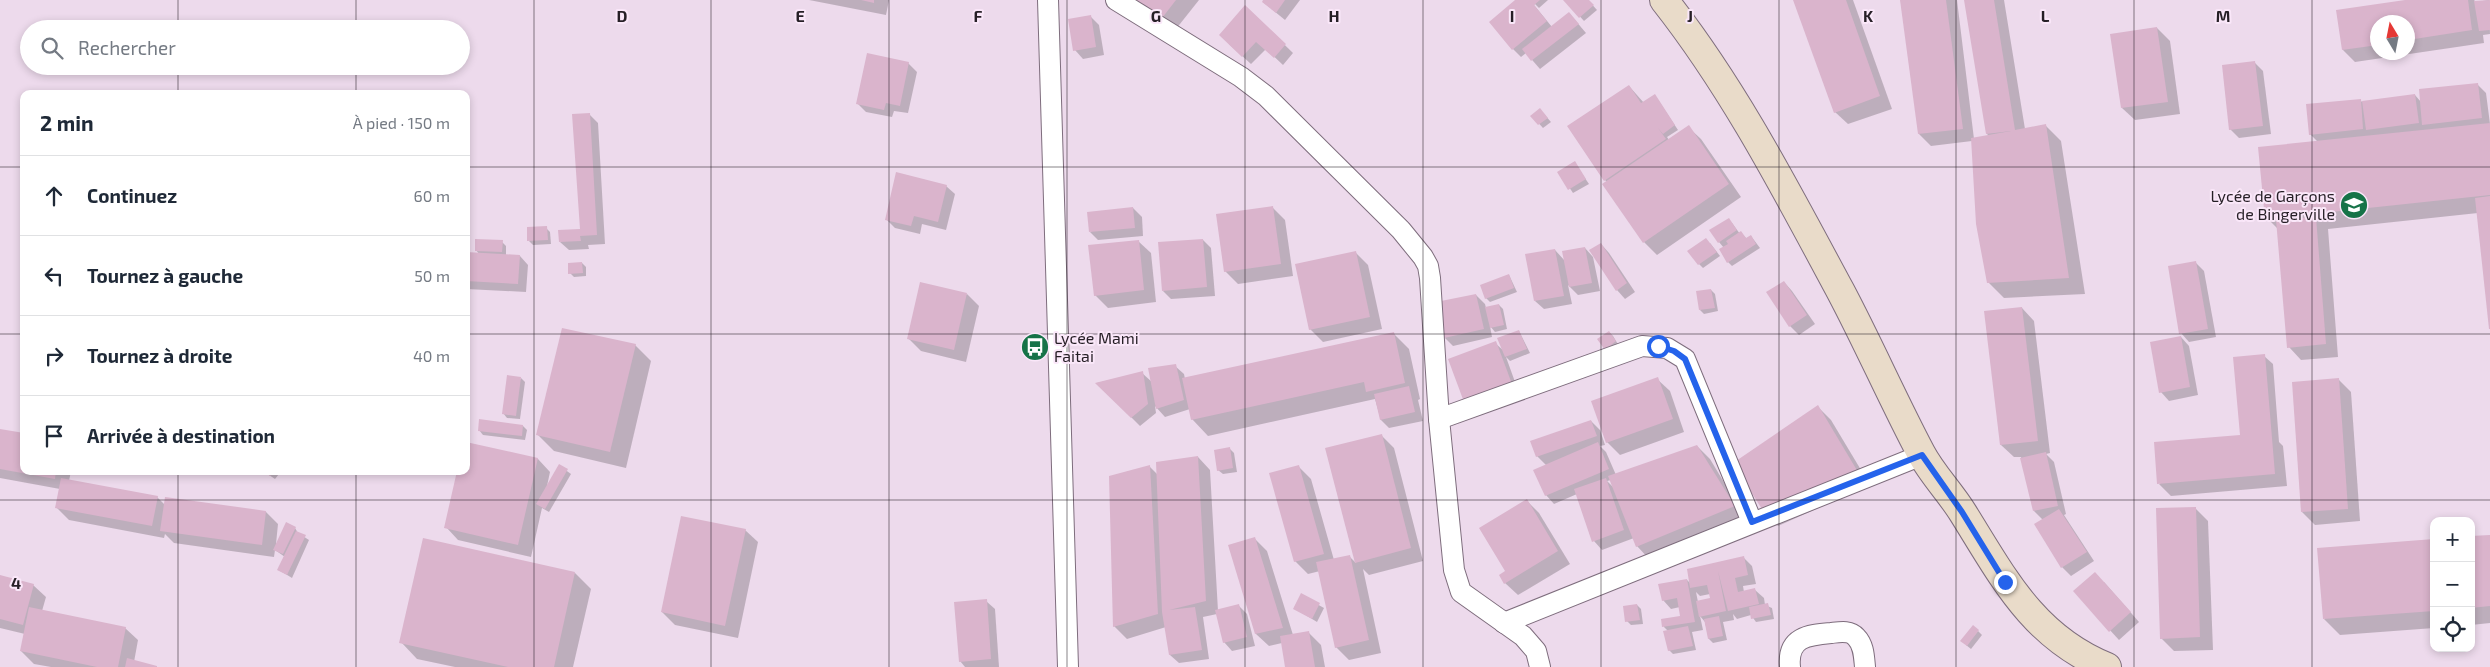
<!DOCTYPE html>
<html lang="fr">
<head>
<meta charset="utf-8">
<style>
  :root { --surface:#fff; --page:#f2f2f3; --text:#1f2937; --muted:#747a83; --line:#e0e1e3 }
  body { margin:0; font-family:"Exo 2",sans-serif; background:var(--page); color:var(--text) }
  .controls { position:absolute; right:15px; bottom:15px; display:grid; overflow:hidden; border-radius:10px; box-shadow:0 2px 8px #0003 }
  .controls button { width:45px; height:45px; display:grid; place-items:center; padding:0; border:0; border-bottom:1px solid var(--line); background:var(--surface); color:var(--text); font:25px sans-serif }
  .compass { position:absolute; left:2370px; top:15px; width:45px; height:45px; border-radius:50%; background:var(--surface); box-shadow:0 2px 8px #0003; rotate:350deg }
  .stop { position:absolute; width:15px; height:15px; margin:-11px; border:4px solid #2563eb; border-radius:50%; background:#fff }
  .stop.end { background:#2563eb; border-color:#fff; box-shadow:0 1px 5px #0008 }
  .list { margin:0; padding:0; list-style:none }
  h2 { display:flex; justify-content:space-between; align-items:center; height:65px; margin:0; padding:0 20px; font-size:21px }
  h2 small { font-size:16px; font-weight:400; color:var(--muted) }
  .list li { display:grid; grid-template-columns:32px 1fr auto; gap:15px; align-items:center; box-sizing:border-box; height:80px; padding:0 20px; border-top:1px solid var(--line) }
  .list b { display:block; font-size:19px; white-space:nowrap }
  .list em { font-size:16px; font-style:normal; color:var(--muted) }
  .icon { flex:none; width:28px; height:28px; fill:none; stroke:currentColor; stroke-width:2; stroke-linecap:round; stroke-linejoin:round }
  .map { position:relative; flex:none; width:2490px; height:667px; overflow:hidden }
  .search { position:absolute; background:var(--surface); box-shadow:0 2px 8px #0003; left:20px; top:20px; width:450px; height:55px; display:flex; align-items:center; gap:12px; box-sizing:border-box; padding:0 18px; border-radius:28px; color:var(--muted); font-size:19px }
  .panel { position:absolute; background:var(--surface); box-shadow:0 2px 8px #0003; left:20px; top:90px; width:450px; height:385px; border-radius:10px }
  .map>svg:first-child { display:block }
  .shadow { fill:#0003; fill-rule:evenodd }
  .building { fill:#dab4cc }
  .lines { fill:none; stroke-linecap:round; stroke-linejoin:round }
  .minor-casing { stroke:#7e6d7d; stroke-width:22 }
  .secondary-casing { stroke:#7e6d7d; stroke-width:30 }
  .minor { stroke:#fff; stroke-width:20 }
  .secondary { stroke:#e9dbc9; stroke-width:28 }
  .route { stroke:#2563eb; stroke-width:6 }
  .grid { fill:none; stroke:#261f26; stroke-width:1; stroke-opacity:0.55 }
  .labels { text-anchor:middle; stroke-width:4; stroke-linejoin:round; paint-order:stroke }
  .poi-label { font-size:16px; fill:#261f26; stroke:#fae7f9; text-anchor:end }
  .grid-label { font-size:16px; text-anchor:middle; font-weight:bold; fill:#261f26; stroke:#fae7f9; stroke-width:4; stroke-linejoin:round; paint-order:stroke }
</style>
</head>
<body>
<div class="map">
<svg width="2490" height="667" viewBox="0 0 2490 667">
  <rect width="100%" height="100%" fill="#eddaec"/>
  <g class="shadow">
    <path d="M809,0h80l-3,15z"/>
    <path d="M1129,0h70l-27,34z"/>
    <path d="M1265,0h35l-15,20 -22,-18z"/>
    <path d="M1517,0h31l-9,8 -4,-4 -1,1 18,22 17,-14 17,20 -46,36 -14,-16 -5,4 -8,-8z"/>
    <path d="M1565,0h23l9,10 -13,11z"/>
    <path d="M1794,0h59l39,109 -44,15 -13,-12z"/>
    <path d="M1902,0h55l17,139 15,-3 -2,-2 -22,-134h39l21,129 20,-4 16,16 24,153 -81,4 -16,-16 -16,-141 -41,5 -12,-12z"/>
    <path d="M2413,0h61l2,2 13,-2 1,34 -7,1 1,8 -129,19 -12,-12 -6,-38zM2378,22h30v30h-30z"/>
    <path d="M1246,7l47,46 -10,12 -17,-16 -15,15 -22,-20z"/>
    <path d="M1090,16l9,9 5,30 -21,4 -8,-9z"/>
    <path d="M2157,28l13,13 10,73 -45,6 -13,-12z"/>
    <path d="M908,63l9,9 -9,41 -14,-2 -2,6 -26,-5 -8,-8z"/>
    <path d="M2255,63l8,8 8,63 -32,4 -9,-9z"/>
    <path d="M2477,84l9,9 4,31v205l-12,-116 -150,16 10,128 -37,3 -12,-13 -10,-117 -12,-12 51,-76 -8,-8 50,-34 2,2 53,-7 6,7z"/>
    <path d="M1629,86l15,17 14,-3 20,30 -11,7 2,3 19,-13 13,12 40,58 -84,58 -13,-13 -40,-58 3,-2 -2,-2z"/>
    <path d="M589,114l9,9 7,121 -17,1 1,4 -20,1 -9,-8 21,-12z"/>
    <path d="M1544,114l7,8 -8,6 -11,-12z"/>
    <path d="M1574,162l15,22 -16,9 -14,-21z"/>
    <path d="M946,186l9,8 -9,36 -24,-6 -2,10 -25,-6 -9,-9z"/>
    <path d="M1133,208l9,9 1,19 -45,4 -8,-8z"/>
    <path d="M1273,208l12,12 8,56 -55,8 -13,-13z"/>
    <path d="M1732,223l8,11 1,-1 6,6 4,-3 9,12 -28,18 -4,-4 -4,-14 -5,-6z"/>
    <path d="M546,228l4,4 1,12 -18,1 -4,-4z"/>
    <path d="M1203,240l8,8 4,48 -44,3 -8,-8z"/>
    <path d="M1138,241l13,12 5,49 -48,6 -13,-13z"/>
    <path d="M502,242l4,4v9l14,1 8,9 -2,27 -60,-3v-36l13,1 -3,-4z"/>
    <path d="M1710,243l10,13 -17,12 -4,-4z"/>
    <path d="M1601,244l8,9 26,39 -10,7 -8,-9z"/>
    <path d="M1585,248l8,9 7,34 -22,4 -10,-10 4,19 -28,5 -9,-8 20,-51 10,11z"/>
    <path d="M1355,252l13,13 14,64 -59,13 -13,-13z"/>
    <path d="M582,263l4,4v9l-12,1 -4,-4z"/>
    <path d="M2196,263l8,8 12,66 -27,5 -8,-9z"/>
    <path d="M1509,275l8,17 -27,10 -4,-4z"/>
    <path d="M1784,282l8,9 23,33 -16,11 -9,-9z"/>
    <path d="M1711,290l4,4 3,17 -14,3 -4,-4z"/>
    <path d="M967,294l12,12 -13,56 -45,-11 -13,-13z"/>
    <path d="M1476,295l9,9 1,4 13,-3 4,4 4,20 -12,3 -5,-6 2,11 -39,9 -8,-8z"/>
    <path d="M2022,308l12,13 16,132 -4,1 8,8 12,52 -2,1 30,46 -23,15 -9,-9 -19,-47 -9,-9 -13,-54h-7l-13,-12 -15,-133z"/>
    <path d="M1519,331l11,22 -20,8 -4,-4 13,36 -46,17 22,-67 9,8z"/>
    <path d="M1609,332l4,4 6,10 -13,3z"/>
    <path d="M1393,333l16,16 11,50 -2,1 5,21 -34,7 -8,-8 -6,-21 -167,37 -16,-17 -2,-10 -25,8 -10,-11 1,7 -16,13 -43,-43 45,-10 10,9 23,-16 9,8 1,5z"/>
    <path d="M2181,337l8,9 9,49 -29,6 -8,-9z"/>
    <path d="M635,345l16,16 -25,107 -72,-17 -16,-16z"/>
    <path d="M2264,356l9,8 6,78 4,4 4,40 -116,10 -12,-12 82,-48z"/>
    <path d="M521,378l4,4 -5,37 -13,-1 -4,-5z"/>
    <path d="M1657,379l13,12 14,41 -64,23 -13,-13z"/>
    <path d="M2338,379l13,13 9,129 -45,4 -13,-13z"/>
    <path d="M1818,407l13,13 39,65 -92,41 -12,-13z"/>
    <path d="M1591,421l9,9 5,15 -5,1 6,6 10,23 81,-29 13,13 36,60 -97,40 -12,-13 -3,-8 -32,12 -8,-9 -17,-47 -23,10 -8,-9v-30l-9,-9zM1611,480l4,9 -8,-8z"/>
    <path d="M523,426l4,4 -2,10 -42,-5 -4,-5z"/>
    <path d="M0,430l24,41h47l-2,10 88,16 8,8 101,7 12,12 -2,20 19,-16 3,5 11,7 -17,38 -13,-8 6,-13 -10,-7 -1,7 -100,-14 -9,-9 -1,4 -95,-18 -12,-12 3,-19 -60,-11z"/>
    <path d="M1381,435l13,13 29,113 -54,14 -6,-6 18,84 -32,7 -13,-13 -16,-76 -12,3 -13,-13 3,-95 13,13 23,81 16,-3 6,6 -29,-114z"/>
    <path d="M466,443l72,16 12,13 -3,14 13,-20 11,8 -22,38 -7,-4 -11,49 -73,-17 -12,-13 20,-56z"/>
    <path d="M1230,449l4,4 3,19 -14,2 -5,-4z"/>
    <path d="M1198,457l12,13 8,141 21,-5 8,8 8,32 -23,5 -8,-9 -7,-28 -14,3 6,42 -30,4 -9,-8 -4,-28 -39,12 -13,-13 -4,-149 40,-10 8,8z"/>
    <path d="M263,471h13l3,3 -4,5z"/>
    <path d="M1527,501l12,12 31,51 -52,31 -13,-12z"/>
    <path d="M2195,508l13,13 5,129 -39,1 -13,-13z"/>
    <path d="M745,530l13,12 -20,96 -63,-13 -13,-13z"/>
    <path d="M2490,536v87l-19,2v-88z"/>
    <path d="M1255,539l12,12 26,84 15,-3 13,13 4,22h-39l-4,-24 -13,3 -13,-12 -27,-88z"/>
    <path d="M2434,540v88l-94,7 -16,-16z"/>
    <path d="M1743,557l9,9 4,18 -13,2 1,6 11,-2 9,8 1,7 7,3 2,11 -18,3 -5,-7 -14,4 -4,-5 1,6 -11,2 4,18 -14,3 -4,-4 -4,-17 -5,-6 3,14 -11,2 4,18 -23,4 -4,-4 -1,-19 -4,-4 -2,-7 20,-3 -2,-10 -9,2 -8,-9 24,-20 4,4zM1696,592l4,4 10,-2 1,5 -13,3z"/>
    <path d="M575,573l16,16 -18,78h-118l-38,-8 -16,-17z"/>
    <path d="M0,576l33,9 13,12 -4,14 83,17 13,12 -4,22 20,5h-103l-17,-3 -13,-13 4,-17 -25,-6z"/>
    <path d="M2104,582l35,40 -20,18 -44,-48z"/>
    <path d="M1301,595l23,13 -7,14 -23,-14z"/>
    <path d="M986,601l9,8 4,58h-34l-5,-6z"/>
    <path d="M1637,605l4,4 2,15 -12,1 -4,-4z"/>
    <path d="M1978,631l4,4 -11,14 -5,-4z"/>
  </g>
  <g class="building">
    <path d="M861,0h13v3z"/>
    <path d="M1131,0h45l-17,22z"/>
    <path d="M1263,0h22l-9,13 -14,-11z"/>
    <path d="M1515,0h25l-6,5 13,16 -35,29 -23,-28z"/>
    <path d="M1563,0h26l5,5 -15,13z"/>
    <path d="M1793,0h53l34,96 -46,17z"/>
    <path d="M1900,0h46l17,129 -45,5z"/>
    <path d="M1964,0h30l21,130 31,-6 23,154 -82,5 -11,-59 -5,-86 40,-7 -25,3z"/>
    <path d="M2405,0h63l4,30 -64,10v-18h-30v23l-36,5 -6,-40z"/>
    <path d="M2490,0v30l-11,1 -5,-30z"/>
    <path d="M1245,5l41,39 -12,14 -18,-16 -14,15 -23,-22z"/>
    <path d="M1569,12l10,12 -48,37 -9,-12z"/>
    <path d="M1091,15l5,32 -23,4 -5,-32z"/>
    <path d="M2157,27l11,75 -47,6 -11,-74z"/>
    <path d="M867,53l42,9 -9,44 -14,-3 -2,7 -28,-6z"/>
    <path d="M2255,61l8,65 -34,4 -7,-65z"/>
    <path d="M2478,83l4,35 -60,7 -3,-36z"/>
    <path d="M1629,85l12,18 14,-9 20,31 -12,9 -5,-6 8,11 -62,42 -37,-55z"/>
    <path d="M2415,94l4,29 -53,7 -4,-29z"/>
    <path d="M2361,99l2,30 -54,6 -3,-31z"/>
    <path d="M1540,108l8,10 -10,7 -8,-9z"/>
    <path d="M590,113l7,122 -17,1 1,5 -22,1 -1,-12 22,-1 -8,-115z"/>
    <path d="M2490,123v72l-225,24 -7,-72z"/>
    <path d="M1689,125l40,59 -86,59 -41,-59z"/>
    <path d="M1575,161l11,18 -18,11 -11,-18z"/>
    <path d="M896,172l51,13 -9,37 -24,-6 -3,10 -26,-6z"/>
    <path d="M2490,196v133h-1l-14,-131z"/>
    <path d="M1273,206l8,58 -57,8 -8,-58z"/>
    <path d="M1133,207l2,21 -46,4 -2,-20z"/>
    <path d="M2316,217l10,127 -39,4 -11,-128z"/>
    <path d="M1729,218l8,12 -19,13 -9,-13z"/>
    <path d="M547,226l1,14 -21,1v-14z"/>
    <path d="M1741,231l5,7 5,-3 5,9 -29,19 -8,-14 9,-5 -2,-3z"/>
    <path d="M1706,238l11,14 -19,13 -11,-14z"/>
    <path d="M475,239l28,1 -1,12 -27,-1z"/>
    <path d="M1203,239l4,48 -45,4 -4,-49z"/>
    <path d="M1139,240l5,50 -50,6 -6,-51z"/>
    <path d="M1601,243l26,40 -11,8 -27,-41z"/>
    <path d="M1585,247l7,36 -23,4 -7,-36z"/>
    <path d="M1555,249l9,47 -30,5 -9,-47z"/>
    <path d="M1356,251l14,66 -61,13 -14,-66z"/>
    <path d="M466,252l54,3 -2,29 -52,-3z"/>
    <path d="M2196,261l12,68 -29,5 -11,-68z"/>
    <path d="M582,262l1,11 -15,1v-11z"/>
    <path d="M1509,274l5,14 -29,11 -5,-14z"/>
    <path d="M1784,281l23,34 -18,12 -23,-35z"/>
    <path d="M920,282l47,11 -13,57 -47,-11z"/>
    <path d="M1711,289l4,19 -16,2 -3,-19z"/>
    <path d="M1476,294l8,35 -40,9 -8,-36z"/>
    <path d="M1499,304l5,21 -14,3 -5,-21z"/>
    <path d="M2022,307l16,134 -38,4 -16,-134z"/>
    <path d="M562,328l74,16 -26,108 -74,-17z"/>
    <path d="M1519,330l8,19 -22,8 -8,-19z"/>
    <path d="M1609,331l7,10 -11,9 -8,-11z"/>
    <path d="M1394,332l11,51 -39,9 -2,-10 -173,38 -9,-42z"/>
    <path d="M2181,336l9,51 -31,6 -9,-51z"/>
    <path d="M1496,341l16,43 -48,18 -16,-43z"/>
    <path d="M2265,354l10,120 -118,10 -3,-42 86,-7 -7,-78z"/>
    <path d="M1176,364l8,36 -28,9 -8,-41z"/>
    <path d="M1143,371l5,33 -17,14 -36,-35z"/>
    <path d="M507,375l14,2 -5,39 -14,-2z"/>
    <path d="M1658,377l15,42 -67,24 -15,-42z"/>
    <path d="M2339,378l9,131 -47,3 -9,-130z"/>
    <path d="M1409,386l6,26 -35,8 -6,-26z"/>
    <path d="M1818,405l40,67 -93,42 -32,-51z"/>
    <path d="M479,419l44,6 -1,11 -44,-5z"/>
    <path d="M1591,420l6,16 -61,21 -6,-16z"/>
    <path d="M0,429l24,4v38h32l-1,8 -55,-10z"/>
    <path d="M1382,434l29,114 -56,15 -30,-115z"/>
    <path d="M466,442l72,16 -20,87 -74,-17 13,-57h9z"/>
    <path d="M1598,442l11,27 -64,27 -12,-26z"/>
    <path d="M1697,445l38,61 -99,41 -28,-71z"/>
    <path d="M1230,447l3,21 -16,3 -3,-21z"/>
    <path d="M2046,452l12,54 -25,5 -13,-53z"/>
    <path d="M1198,456l8,145 -37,9 26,-3 7,43 -33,5 -7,-43 -6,-150z"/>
    <path d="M559,464l9,5 -23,40 -9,-5z"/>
    <path d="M1150,465l8,149 -45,13 -4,-151z"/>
    <path d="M1299,465l25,89 -30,8 -25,-89z"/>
    <path d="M263,471h11l-4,5z"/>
    <path d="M61,478l97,18 -6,30 -97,-18z"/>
    <path d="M1606,478l18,52 -32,12 -18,-53z"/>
    <path d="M165,497l101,14 -4,34 -102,-14z"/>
    <path d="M1527,499l31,52 -54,33 -5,-9 6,-4 -26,-43z"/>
    <path d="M2196,507l4,130 -40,2 -4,-131z"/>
    <path d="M2059,509l28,43 -26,16 -27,-44z"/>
    <path d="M681,516l65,13 -21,97 -64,-14z"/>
    <path d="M286,522l10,5 -13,27 -10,-4z"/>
    <path d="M296,531l10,4 -19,40 -10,-5z"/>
    <path d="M2490,535v71l-19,2v-72z"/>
    <path d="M1255,537l28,91 -28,6 -27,-89z"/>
    <path d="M423,538l152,34 -21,95h-46l-109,-24z"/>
    <path d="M2434,539v72l-111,8 -6,-71z"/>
    <path d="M1350,555l19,85 -34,8 -19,-86z"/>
    <path d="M1744,556l4,19 -13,3 3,14 17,-4 4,16 -31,7 -10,-40 8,40 -27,6 -3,-16 14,-3 -3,-13 -17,3 -3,-19z"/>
    <path d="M2095,572l36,40 -22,20 -36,-41z"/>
    <path d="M0,575l34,9 -11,41 -23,-6z"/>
    <path d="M1687,579l8,43 -33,5 -1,-8 19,-3 -3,-18 -15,3 -4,-17z"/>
    <path d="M1301,593l19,10 -8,16 -19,-10z"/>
    <path d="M987,599l4,60 -32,3 -5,-60z"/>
    <path d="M1768,603l3,12 -20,4 -2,-12z"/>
    <path d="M1239,604l8,33 -24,6 -8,-33z"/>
    <path d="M1637,604l3,16 -15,2 -2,-16z"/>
    <path d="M29,607l97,20 -8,40h-21l-77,-16z"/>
    <path d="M1719,616l4,20 -15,3 -4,-20z"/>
    <path d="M1973,625l6,5 -12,16 -7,-5z"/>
    <path d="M1688,626l5,20 -25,5 -5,-20z"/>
    <path d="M1309,631l6,36h-30l-5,-31z"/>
    <path d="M127,658l30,8v1h-32z"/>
  </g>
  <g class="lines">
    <defs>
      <g id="minor">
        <path d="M1048,0l20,667"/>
        <path d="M1116,0l125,77 25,19 135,134 22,27 5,9 2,12 9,141 15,151 7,22 62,44 13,15 4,16"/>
        <path d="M1439,419l203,-73 25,2 18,11 67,163"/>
        <path d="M1504,623l418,-168"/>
        <path d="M1790,667c-3,-30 18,-32 41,-34 9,-1 19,-3 25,4 8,8 8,20 9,30"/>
      </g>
      <path id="secondary" d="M1664,0c71,90 123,192 177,292 28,53 52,108 80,161 11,21 29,39 42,60 40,64 70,124 144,154"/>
    </defs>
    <use href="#minor" class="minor-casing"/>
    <use href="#secondary" class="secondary-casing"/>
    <use href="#minor" class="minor"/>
    <use href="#secondary" class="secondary"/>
  </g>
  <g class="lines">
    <path class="route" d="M1658,346l16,5 11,8 67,163 170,-67 40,57 43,70"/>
  </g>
  <path class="grid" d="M178,0v29M356,0v29M534,0v667M711,0v667M889,0v667M1067,0v667M1245,0v667M1423,0v667M1601,0v667M1779,0v667M1956,0v667M2134,0v667M2312,0v667M178,66v28M356,66v28M0,167h24M466,167h2024M0,334h24M466,334h2024M178,471v196M356,471v196M0,500h2490"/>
  <defs>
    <symbol id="school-disc" viewBox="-11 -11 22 22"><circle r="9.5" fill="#167348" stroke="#fae7f9"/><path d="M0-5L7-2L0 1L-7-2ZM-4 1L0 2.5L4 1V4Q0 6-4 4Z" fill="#fff"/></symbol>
    <symbol id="bus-disc" viewBox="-11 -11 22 22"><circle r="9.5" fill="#167348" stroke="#fae7f9"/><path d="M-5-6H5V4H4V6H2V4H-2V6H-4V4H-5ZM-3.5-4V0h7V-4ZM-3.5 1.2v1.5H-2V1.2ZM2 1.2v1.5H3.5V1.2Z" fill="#fff"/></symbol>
  </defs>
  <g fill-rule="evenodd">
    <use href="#school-disc" x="2338" y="189" width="32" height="32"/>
    <use href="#bus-disc" x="1019" y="331" width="32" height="32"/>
  </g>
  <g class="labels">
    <g class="poi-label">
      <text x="2335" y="202">Lycée de Garçons<tspan x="2335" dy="18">de Bingerville</tspan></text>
      <text x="1054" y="344" text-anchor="start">Lycée Mami<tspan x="1054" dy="18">Faitai</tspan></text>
    </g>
  </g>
  <g class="grid-label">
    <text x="622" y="22">D</text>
    <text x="800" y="22">E</text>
    <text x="978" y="22">F</text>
    <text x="1156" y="22">G</text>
    <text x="1334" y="22">H</text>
    <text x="1512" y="22">I</text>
    <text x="1690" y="22">J</text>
    <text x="1868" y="22">K</text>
    <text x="2045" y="22">L</text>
    <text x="2223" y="22">M</text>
    <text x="16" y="589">4</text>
  </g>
</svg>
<div class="controls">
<button>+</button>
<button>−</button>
<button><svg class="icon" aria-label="locate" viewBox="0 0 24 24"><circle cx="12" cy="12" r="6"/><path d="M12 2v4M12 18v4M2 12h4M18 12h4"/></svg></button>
</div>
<svg class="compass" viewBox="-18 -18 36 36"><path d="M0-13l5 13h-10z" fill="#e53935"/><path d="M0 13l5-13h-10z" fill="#747a83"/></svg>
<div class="stop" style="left:1658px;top:346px"></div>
<div class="stop end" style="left:2005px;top:582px"></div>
<div class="search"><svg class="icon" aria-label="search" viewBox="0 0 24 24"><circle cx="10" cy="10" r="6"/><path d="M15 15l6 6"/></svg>Rechercher</div>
<section class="panel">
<h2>2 min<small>À pied · 150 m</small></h2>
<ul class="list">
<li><svg class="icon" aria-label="ahead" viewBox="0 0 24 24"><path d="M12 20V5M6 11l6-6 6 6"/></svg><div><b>Continuez</b></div><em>60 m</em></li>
<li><svg class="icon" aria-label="left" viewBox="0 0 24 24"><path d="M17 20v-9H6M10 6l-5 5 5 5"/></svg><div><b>Tournez à gauche</b></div><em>50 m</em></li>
<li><svg class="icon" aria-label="right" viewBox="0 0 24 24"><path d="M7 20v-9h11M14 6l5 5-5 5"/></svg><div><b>Tournez à droite</b></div><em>40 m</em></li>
<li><svg class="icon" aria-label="arrive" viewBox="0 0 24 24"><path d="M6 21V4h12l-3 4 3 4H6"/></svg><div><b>Arrivée à destination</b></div></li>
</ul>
</section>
</div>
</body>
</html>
